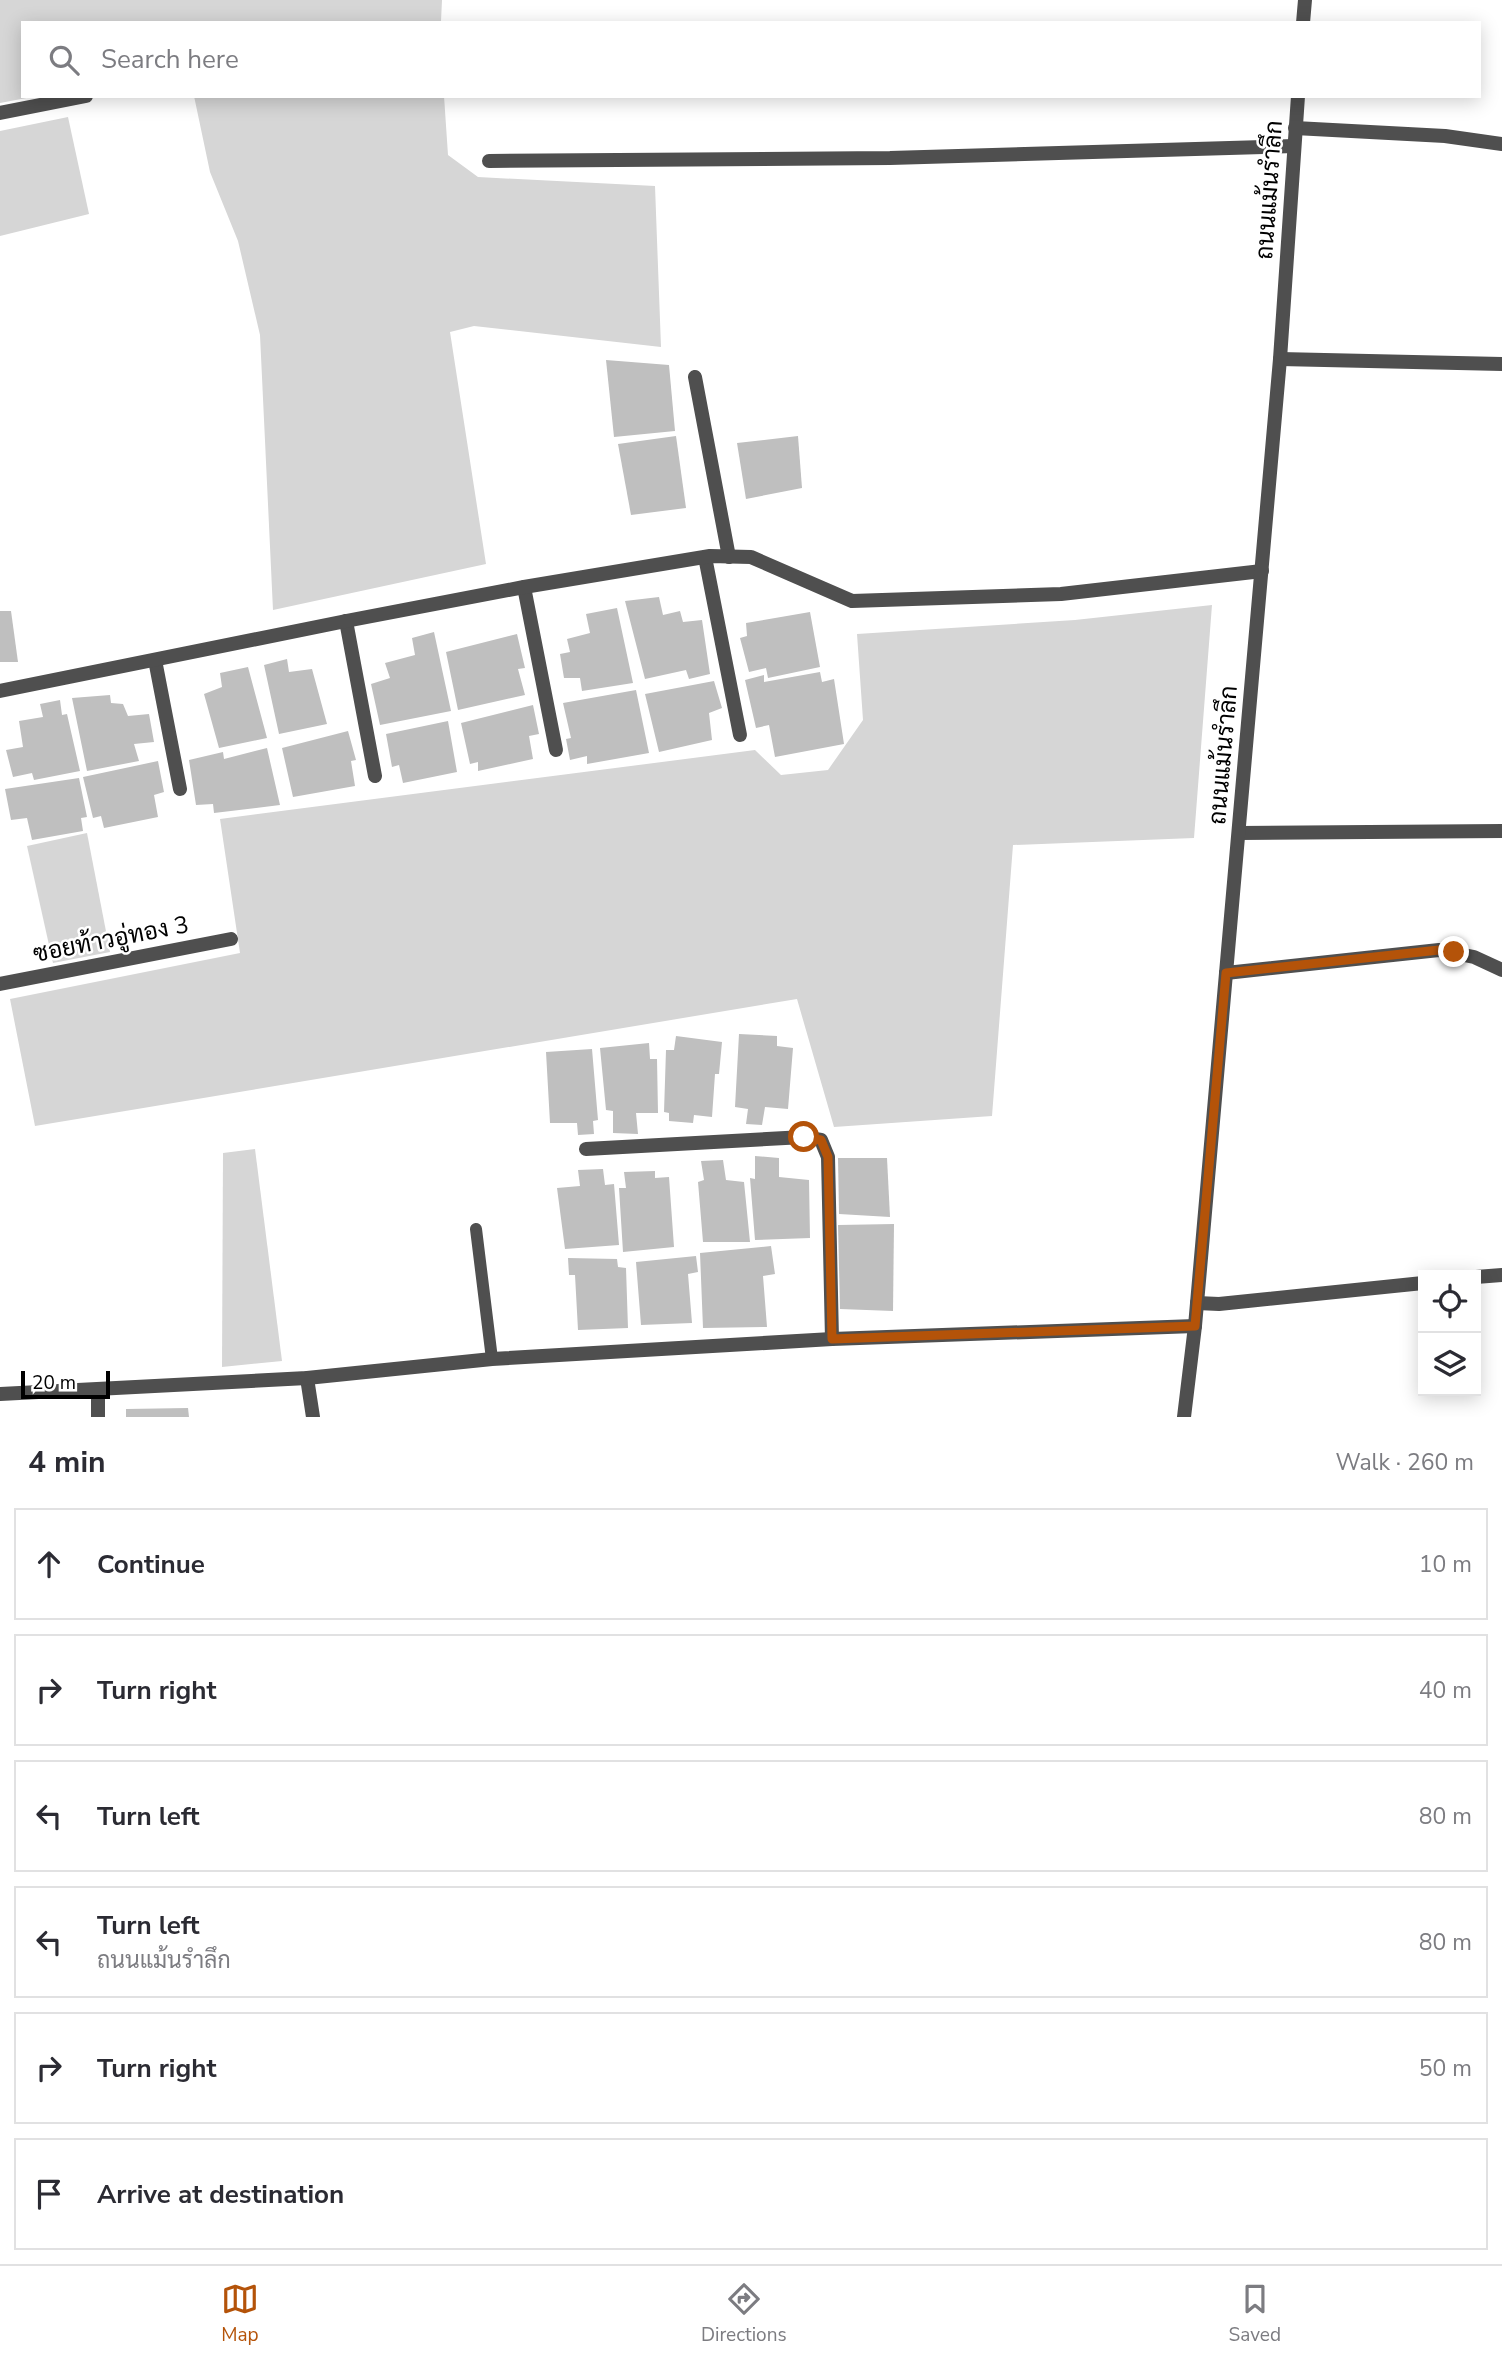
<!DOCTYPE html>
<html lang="en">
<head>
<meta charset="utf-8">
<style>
  :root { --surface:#fff; --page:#f2f2f3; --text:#2b2b33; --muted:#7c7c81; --line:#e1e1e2; --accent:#b45309 }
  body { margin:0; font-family:"Nunito Sans",Sarabun,sans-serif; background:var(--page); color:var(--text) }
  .controls { position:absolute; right:21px; bottom:21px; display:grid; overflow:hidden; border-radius:0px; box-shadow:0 4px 18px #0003 }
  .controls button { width:63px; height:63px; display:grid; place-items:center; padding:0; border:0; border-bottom:2px solid var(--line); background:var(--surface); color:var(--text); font:35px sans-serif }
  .scale { position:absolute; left:21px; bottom:18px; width:89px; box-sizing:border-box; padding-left:7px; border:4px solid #000; border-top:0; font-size:19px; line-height:24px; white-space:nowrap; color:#000; -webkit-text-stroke:5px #fff; paint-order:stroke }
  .stop { position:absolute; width:21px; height:21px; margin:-16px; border:5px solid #b45309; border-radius:50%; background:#fff }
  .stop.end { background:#b45309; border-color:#fff; box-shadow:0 2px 7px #0008 }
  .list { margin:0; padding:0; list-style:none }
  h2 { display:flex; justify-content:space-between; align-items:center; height:91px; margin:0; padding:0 28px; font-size:30px }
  h2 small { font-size:23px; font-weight:400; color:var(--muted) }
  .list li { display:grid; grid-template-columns:46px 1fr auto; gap:21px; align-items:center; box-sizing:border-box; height:112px; margin:0 14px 14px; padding:0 14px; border:2px solid var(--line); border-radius:0px }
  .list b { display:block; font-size:26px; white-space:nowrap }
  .list p { margin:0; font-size:23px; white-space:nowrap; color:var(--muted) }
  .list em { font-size:23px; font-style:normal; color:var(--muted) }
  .icon { flex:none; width:38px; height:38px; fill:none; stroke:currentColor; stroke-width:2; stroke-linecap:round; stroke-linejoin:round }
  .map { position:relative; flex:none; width:1502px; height:1417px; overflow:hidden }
  .search { position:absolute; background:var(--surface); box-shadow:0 4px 18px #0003; left:21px; right:21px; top:21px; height:77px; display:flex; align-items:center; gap:18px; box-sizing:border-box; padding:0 24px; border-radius:0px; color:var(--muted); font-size:26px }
  .sheet { height:847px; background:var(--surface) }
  nav { display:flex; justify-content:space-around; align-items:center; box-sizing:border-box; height:98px; border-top:2px solid var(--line); background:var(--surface); font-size:19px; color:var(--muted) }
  nav a { display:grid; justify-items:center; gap:4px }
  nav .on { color:var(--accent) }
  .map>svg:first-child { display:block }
  .green { fill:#d6d6d6 }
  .building { fill:#bfbfbf }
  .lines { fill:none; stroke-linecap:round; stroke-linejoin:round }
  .service { stroke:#4f4f4f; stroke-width:12 }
  .minor { stroke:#4f4f4f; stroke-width:14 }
  .tertiary { stroke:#4f4f4f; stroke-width:14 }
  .route { stroke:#b45309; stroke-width:9 }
  .labels { text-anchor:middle; stroke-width:5; stroke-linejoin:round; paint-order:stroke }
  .street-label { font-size:24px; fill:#000; stroke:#fff }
</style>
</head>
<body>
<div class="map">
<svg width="1502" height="1417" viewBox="0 0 1502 1417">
  <rect width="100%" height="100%" fill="#fff"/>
  <g class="green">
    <path d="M0,0h442l-1,21 -12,2h-406v73h14l-37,7z"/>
    <path d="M194,96h250l4,59 30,22 177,9 6,161 -187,-21 -24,6 36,232 -213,46 -13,-275 -22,-94 -28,-69z"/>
    <path d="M68,117l21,97 -89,22v-105z"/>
    <path d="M1212,605l-18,233 -181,7 -21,271 -158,11 -37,-128 -762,127 -25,-127 230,-46 -20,-134 535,-69 26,25 47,-5 35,-50 -6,-86 218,-14z"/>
    <path d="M87,833l23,119 -57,11 -26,-117z"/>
    <path d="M255,1149l27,212 -60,6 1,-214z"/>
  </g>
  <g class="building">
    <path d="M606,360l63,5 6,66 -61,6z"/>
    <path d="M676,436l10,72 -55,7 -13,-71z"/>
    <path d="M798,436l4,52 -56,11 -9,-56z"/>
    <path d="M659,597l4,18 17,-4 3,11 19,-2 8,54 -21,5 -3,-9 -41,9 -20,-78z"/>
    <path d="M617,608l16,75 -51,8 -2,-13h-16l-4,-24 10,-2 -3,-13 23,-6 -4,-19z"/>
    <path d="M0,611h11l7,51h-18z"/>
    <path d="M810,612l10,55 -52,11 -2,-10 -17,4 -9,-34 7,-2 -1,-13z"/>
    <path d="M434,632l17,79 -71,14 -9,-41 19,-6 -5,-15 30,-8 -3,-17z"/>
    <path d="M517,634l8,34 -7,1 7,26 -67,15 -12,-58z"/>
    <path d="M287,659l2,13 23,-3 15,55 -48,10 -15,-69z"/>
    <path d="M248,667l19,71 -48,10 -15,-54 18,-7 -2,-14z"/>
    <path d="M820,672l2,10 12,-3 10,65 -69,13 -6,-32 -13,3 -11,-48 19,-5v7z"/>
    <path d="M714,681l8,27 -13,5 3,27 -53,12 -14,-58z"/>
    <path d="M636,690l13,63 -62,11v-8l-17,4 -4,-21 5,-1 -8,-35z"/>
    <path d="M110,695l1,8 12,1 5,12 21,-2 5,28 -20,2 5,17 -52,10 -15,-73z"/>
    <path d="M60,700l2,15 5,-1 13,57 -46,9 -2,-7 -19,4 -7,-27 17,-3 -4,-26 24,-4 -3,-13z"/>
    <path d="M533,705l6,29 -10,2 4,23 -55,12v-9l-8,2 -9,-41z"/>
    <path d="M448,721l9,51 -54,11 -4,-18 -7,2 -6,-33z"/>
    <path d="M348,731l8,29 -5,1 4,25 -62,11 -11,-49z"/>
    <path d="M267,748l13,57 -66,8 -1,-9 -17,1 -7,-45 34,-8 1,7z"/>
    <path d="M158,761l6,31 -10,3 4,22 -54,11 -3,-12 -8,2 -10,-41z"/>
    <path d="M79,778l8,39 -6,1 2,13 -51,9 -5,-22 -16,2 -6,-31z"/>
    <path d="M739,1034l38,2v10l16,2 -5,61 -23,-2 -3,18 -16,-1 2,-15 -13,-2z"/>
    <path d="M676,1036l46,6 -3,32h-4l-3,43 -18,-2 -1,8 -24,-2v-8l-5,-1 2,-62h8z"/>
    <path d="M649,1043l1,16h7l1,54h-22l2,21 -25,-1v-22l-7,-1 -6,-62z"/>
    <path d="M592,1049l6,71 -5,1 1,13 -16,1 -1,-12h-27l-4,-71z"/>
    <path d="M755,1156l24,2v19l30,3 1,58 -55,2 -5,-62 5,1z"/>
    <path d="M838,1158h49l3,59 -51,-3z"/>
    <path d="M723,1160l3,20 18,2 6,60h-47l-5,-60 6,-2 -3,-19z"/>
    <path d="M603,1169l2,16 9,-1 5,61 -54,4 -8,-61 23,-2 -2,-16z"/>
    <path d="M655,1171v7l14,-1 5,70 -51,5 -4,-64h7l-2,-16z"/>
    <path d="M894,1224l-1,87 -53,-2 -2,-84z"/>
    <path d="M771,1246l4,28 -12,2 4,51 -64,1 -3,-75z"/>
    <path d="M696,1256l2,16 -10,2 4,49 -51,2 -5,-63z"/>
    <path d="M568,1258l49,1 1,8 8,1 2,60 -50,2 -3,-55h-6z"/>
    <path d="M188,1408l1,9h-63v-8z"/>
  </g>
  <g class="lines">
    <path class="service" d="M476,1229l16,130"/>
    <g class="minor">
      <path d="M0,113l86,-17"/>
      <path d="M1295,128l150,8 57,8"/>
      <path d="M489,161l401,-3 404,-12"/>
      <path d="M1280,359l222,5"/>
      <path d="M695,377l34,180"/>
      <path d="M705,557l35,178"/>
      <path d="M524,587l32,163"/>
      <path d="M346,621l29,155"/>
      <path d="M155,660l25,129"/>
      <path d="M0,691l346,-70 178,-34 186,-31 41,1 101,44 209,-7 201,-23"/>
      <path d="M1239,833l263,-2"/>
      <path d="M1226,973l213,-23 35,7 28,13"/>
      <path d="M0,984l231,-45"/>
      <path d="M586,1149l218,-12 17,3 7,17 4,182"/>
      <path d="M1476,1277l26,-2"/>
      <path d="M1197,1303l22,1 204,-21"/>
      <path d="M307,1378l6,39"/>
      <path d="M98,1390v27"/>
      <path d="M0,1394l307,-16 185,-19 340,-20 363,-13"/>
    </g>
    <g class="tertiary">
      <path d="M1303,23l2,-23"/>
      <path d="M1184,1417l11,-91 85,-967 18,-263"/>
    </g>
  </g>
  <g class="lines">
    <path class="route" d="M804,1137l17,3 7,17 4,182 363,-13 31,-353 213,-23 15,2"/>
  </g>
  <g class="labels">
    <g class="street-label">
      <text transform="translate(1269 190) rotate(-86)" y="8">ถนนแม้นรำลึก</text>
      <text transform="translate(1223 755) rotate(-85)" y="8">ถนนแม้นรำลึก</text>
      <text transform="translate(111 939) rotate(-11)" y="8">ซอยท้าวอู่ทอง 3</text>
    </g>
  </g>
</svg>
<div class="controls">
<button><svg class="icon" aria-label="locate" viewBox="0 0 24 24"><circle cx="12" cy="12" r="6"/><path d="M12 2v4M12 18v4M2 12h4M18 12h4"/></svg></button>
<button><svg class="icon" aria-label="layers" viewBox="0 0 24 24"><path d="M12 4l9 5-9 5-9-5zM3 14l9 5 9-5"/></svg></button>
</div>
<div class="scale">20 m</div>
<div class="stop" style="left:804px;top:1137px"></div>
<div class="stop end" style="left:1454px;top:952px"></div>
<div class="search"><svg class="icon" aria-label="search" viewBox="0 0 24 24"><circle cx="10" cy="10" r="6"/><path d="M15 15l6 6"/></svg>Search here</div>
</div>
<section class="sheet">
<h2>4 min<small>Walk · 260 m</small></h2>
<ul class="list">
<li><svg class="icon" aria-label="ahead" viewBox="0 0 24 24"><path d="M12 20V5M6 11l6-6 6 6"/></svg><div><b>Continue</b></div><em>10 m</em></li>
<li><svg class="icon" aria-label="right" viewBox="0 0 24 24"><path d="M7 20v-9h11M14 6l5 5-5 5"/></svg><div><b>Turn right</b></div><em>40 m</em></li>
<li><svg class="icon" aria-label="left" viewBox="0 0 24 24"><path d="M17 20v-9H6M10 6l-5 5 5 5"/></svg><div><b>Turn left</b></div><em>80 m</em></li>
<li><svg class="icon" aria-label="left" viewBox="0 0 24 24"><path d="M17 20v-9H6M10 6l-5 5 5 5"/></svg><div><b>Turn left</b><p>ถนนแม้นรำลึก</p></div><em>80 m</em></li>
<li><svg class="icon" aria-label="right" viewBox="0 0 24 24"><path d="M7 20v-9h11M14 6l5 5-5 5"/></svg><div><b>Turn right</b></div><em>50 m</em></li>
<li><svg class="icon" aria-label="arrive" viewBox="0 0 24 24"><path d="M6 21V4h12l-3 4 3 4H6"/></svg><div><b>Arrive at destination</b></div></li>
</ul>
</section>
<nav>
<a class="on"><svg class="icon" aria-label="map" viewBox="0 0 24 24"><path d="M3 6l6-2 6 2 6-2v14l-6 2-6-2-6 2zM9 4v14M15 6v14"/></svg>Map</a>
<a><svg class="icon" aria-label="directions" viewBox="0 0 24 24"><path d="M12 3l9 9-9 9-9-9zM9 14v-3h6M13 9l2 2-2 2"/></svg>Directions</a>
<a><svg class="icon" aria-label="saved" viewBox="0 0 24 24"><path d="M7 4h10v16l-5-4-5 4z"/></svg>Saved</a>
</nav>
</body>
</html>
